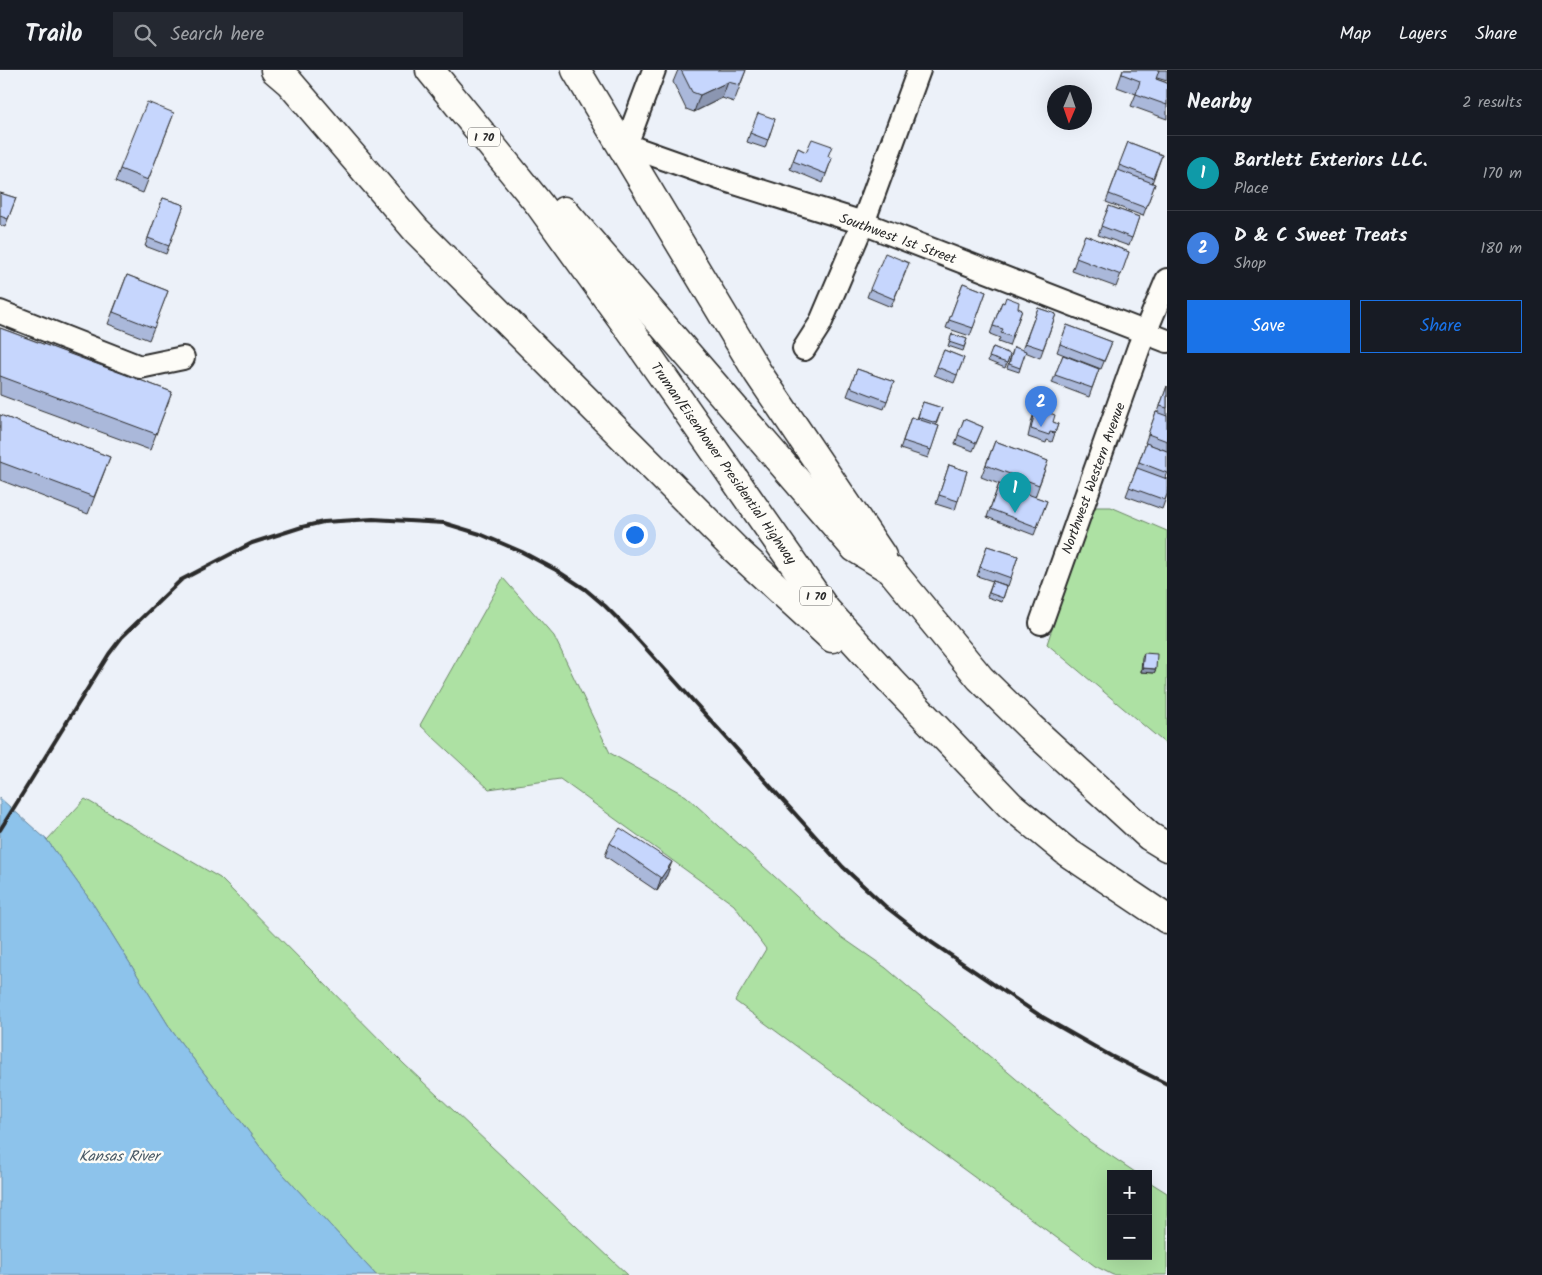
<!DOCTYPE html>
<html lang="en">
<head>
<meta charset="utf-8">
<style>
  :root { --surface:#171b24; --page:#242831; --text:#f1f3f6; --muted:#9ea1a6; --line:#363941; --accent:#1a73e8 }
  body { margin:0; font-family:Kalam,sans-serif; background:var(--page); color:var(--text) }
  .controls { position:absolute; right:15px; bottom:15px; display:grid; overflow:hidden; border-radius:0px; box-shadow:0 5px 20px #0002 }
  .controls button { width:45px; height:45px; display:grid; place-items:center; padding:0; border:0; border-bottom:1px solid var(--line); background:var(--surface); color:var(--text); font:25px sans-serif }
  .compass { position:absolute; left:1047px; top:15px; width:45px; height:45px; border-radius:50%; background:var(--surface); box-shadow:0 5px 20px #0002; rotate:182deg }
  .you { position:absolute; left:634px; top:464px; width:18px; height:18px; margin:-12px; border:4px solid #fff; border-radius:50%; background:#1a73e8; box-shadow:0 0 0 8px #1a73e833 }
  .badge { display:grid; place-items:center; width:32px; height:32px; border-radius:50%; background:var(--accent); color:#fff; font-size:16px; font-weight:700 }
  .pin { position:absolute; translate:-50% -41px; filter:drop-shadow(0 1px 2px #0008) }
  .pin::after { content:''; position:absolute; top:26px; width:18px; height:15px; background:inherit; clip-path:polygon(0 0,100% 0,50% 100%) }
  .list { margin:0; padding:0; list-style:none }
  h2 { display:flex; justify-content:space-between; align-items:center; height:65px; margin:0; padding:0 20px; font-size:21px }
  h2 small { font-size:16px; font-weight:400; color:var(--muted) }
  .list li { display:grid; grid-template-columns:32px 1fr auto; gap:15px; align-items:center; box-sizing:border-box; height:75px; padding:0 20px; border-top:1px solid var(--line) }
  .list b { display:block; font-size:19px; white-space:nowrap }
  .list p { margin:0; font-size:16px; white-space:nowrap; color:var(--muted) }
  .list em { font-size:16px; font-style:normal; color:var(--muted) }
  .actions { display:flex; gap:10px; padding:15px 20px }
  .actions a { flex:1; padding:11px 0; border:1px solid var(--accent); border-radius:0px; text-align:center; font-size:18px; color:var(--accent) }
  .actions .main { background:var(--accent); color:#fff }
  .icon { flex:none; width:28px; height:28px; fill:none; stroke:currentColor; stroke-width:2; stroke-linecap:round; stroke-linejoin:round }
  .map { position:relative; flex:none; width:1167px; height:1205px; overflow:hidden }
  header { display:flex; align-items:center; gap:30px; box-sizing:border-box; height:70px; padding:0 25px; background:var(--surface); border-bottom:1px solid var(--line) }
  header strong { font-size:24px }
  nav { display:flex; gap:28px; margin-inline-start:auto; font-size:18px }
  .search { width:350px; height:45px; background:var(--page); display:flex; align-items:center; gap:12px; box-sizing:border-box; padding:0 18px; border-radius:0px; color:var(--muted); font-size:19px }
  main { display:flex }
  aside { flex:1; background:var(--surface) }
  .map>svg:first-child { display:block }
  .green { fill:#ade1a3; stroke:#6c8667 }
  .water { fill:#8dc3eb; stroke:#66869e }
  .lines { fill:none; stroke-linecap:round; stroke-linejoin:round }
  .minor-casing { stroke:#2b2b2b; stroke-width:26 }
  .highway-casing { stroke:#2b2b2b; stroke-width:31 }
  .minor { stroke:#fdfcf7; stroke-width:22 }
  .highway { stroke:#fdfcf7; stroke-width:28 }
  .rail { stroke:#2b2b2b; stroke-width:4 }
  .wall { fill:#aab8da; stroke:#2b2b2b }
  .shaded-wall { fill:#8b96b1; stroke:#2b2b2b }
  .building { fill:#c6d6fd; stroke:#2b2b2b }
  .labels { text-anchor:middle; stroke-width:5; stroke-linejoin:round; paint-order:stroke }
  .shield { fill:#fdfcf7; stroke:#6a6a68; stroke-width:1 }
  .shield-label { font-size:12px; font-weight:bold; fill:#2b2b2b }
  .street-label { font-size:14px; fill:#2b2b2b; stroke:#fdfcf7 }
  .water-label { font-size:15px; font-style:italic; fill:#485965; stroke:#fdfcf7 }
</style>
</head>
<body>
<header>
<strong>Trailo</strong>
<div class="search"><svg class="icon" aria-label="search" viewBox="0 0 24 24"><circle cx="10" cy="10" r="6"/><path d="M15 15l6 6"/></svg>Search here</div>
<nav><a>Map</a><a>Layers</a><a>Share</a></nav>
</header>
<main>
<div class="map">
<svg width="1167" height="1205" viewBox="0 0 1167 1205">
  <rect width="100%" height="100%" fill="#ecf1f9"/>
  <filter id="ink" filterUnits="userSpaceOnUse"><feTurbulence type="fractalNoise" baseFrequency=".02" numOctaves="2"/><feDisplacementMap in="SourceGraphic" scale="10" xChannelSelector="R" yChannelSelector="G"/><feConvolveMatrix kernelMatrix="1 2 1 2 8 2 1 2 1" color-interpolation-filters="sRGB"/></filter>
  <g filter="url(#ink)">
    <g class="green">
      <path d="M1092,437h19l56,24v214l-120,-101z"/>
      <path d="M503,508l51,58 56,117 76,43 154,140 46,32 204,174 48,32h-27v82h37v-75l19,12v82h-54l-18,-9 -360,-265 31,-52 -32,-44 -174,-126 -71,10 -69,-64z"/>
      <path d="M85,729l135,79 184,186 224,211h-252l-105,-114 -99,-130 -77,-124 -48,-67z"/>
    </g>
    <path class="water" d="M0,728l47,42 48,67 77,124 99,130 105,114h-376z"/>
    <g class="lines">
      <defs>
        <g id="minor">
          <path d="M654,0l-28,75 93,33 144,45 304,118"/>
          <path d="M0,242l140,55 43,-9"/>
          <path d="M804,279l16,-25 43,-101 56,-153"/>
          <path d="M1041,553l98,-276 28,-67"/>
        </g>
        <g id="highway">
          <path d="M275,0l14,12 128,149 319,319 96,88"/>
          <path d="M430,0l109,134 94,130 193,276 65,71 119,124 57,47 100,67"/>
          <path d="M576,0l182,303 124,183"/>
          <path d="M564,141l291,337 36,22 89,108 50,49 119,109 18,11"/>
        </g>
      </defs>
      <use href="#minor" class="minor-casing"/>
      <use href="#highway" class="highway-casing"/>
      <use href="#minor" class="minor"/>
      <use href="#highway" class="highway"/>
      <path class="rail" d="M0,760l109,-176 13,-17 59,-57 71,-37 50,-16 21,-5 50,-3 71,4 36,11 42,18 34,18 29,19 20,17 26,26 212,235 42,39 46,36 108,73 72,41 56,28"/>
    </g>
    <g class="wall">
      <path d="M678,0h68l-12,32 -12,-4 -28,14 -8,-3 -13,-27z"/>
      <path d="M1123,0h44v11l-10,-3 -1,1 11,4v36l-36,-13 5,-12 -19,-7z"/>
      <path d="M174,43l-31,80 -28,-11 5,-13z"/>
      <path d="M775,49l-10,29 -18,-6 3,-9z"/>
      <path d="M1128,72l34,13 -10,28 3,1 -12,32 -37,-14z"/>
      <path d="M798,78l8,4 26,6 -9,25 -33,-14z"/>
      <path d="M0,123l16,5 -11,29 -5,-2z"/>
      <path d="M163,128l21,7 -18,49 -21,-8z"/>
      <path d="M1109,136l30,11 -10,29 -31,-11z"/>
      <path d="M1085,165l44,17 -13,35 -44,-16z"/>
      <path d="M906,201l-15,36 -24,-10 3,-8z"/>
      <path d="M127,205l41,16 -19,49 -41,-16z"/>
      <path d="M963,213l23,9 -16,44 -24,-8z"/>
      <path d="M1002,232l20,8 -13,36 -11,-4 2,-4 -10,-4z"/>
      <path d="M1038,238l18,6 -16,44 -15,-6 -6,20 -12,-4 7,-21 8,3z"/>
      <path d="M1067,255l45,17 -11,27 -44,-17z"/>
      <path d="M0,258l172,64 -22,58 -150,-55z"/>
      <path d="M952,264l15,5 -4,12 -15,-5z"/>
      <path d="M993,277l17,7 -5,14 -17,-7z"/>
      <path d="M944,280l20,8 -10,25 -20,-8z"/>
      <path d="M1063,285l36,14 -10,28 -37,-14z"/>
      <path d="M857,299l37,13 -10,27 -37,-13z"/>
      <path d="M1167,316v65l-22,-8 11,-31h2z"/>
      <path d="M923,332l19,6 -6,17 3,1 -11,32 -28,-9 11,-32 6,2z"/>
      <path d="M1035,341l18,11 5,2 -6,18 -5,-2 -1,3 -18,-6 4,-18z"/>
      <path d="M0,345l110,42 -22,57 -88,-34z"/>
      <path d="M964,349l19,8 -10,24 -18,-7z"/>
      <path d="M995,371l53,20 -13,36 12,4 -13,34 -47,-18 12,-33 -18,-7z"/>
      <path d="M1146,373l21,29 -2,6 2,17 -5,14 -36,-13z"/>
      <path d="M949,395l18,6 -12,39 -19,-6z"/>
      <path d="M987,476l31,10 -10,30 -31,-10z"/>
      <path d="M993,511l14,5 -5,16 -15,-5z"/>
      <path d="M1144,583l12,16 -2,4 -13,-1 1,-15z"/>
      <path d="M610,773l57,32 -10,16 -52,-35z"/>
    </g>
    <g class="shaded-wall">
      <path d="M728,12l-6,16 -28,14 6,-17z"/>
      <path d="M1142,598l14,1 -2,4 -13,-1z"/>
      <path d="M672,792l-5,13 -10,16 4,-13z"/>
    </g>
    <g class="building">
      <path d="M681,0h65l-6,15 -12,-3 -28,13 -8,-3z"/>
      <path d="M1123,0h36l-3,9 11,4v22l-31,-11 4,-13 -18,-7z"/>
      <path d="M147,32l27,11 -26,67 -28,-11z"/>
      <path d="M758,43l17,6 -7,21 -18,-7z"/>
      <path d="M812,69l20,7 -4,10 4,2 -6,16 -33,-13 5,-13 8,4z"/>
      <path d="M1128,72l34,13 -9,23 -34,-13z"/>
      <path d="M1118,100l37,14 -9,24 -37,-14z"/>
      <path d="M0,123l16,5 -8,21 -8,-3z"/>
      <path d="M163,128l21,7 -15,41 -21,-8z"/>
      <path d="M1109,136l30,11 -7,21 -31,-12z"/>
      <path d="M1085,165l44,17 -8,23 -45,-17z"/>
      <path d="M885,183l24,10 -15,36 -24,-10z"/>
      <path d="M127,205l41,16 -14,37 -41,-16z"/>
      <path d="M963,213l23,9 -13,36 -24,-8z"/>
      <path d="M1006,227l13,5 -1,6 4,2 -10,27 -11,-4 2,-4 -10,-3 9,-24 2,1z"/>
      <path d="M1038,238l18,6 -13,35 -18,-6z"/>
      <path d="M1067,255l45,17 -8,19 -44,-17z"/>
      <path d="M0,258l172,64 -16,42 -156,-58z"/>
      <path d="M952,264l15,5 -3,8 -15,-5z"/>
      <path d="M993,277l17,7 -3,9 -18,-6z"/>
      <path d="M1014,277l12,4 -6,17 -11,-4z"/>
      <path d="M944,280l20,8 -7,17 -20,-8z"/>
      <path d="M1063,285l36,14 -7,19 -37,-13z"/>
      <path d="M857,299l37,13 -7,19 -37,-14z"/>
      <path d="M1167,316v22l-7,-2z"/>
      <path d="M923,332l19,6 -6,15 -18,-6z"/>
      <path d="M1039,339l16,6 -2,7 5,2 -3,9 -5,-1 -1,3 -18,-6 4,-18z"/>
      <path d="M1156,342l11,4v25l-19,-7z"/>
      <path d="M0,345l110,42 -16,40 -94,-35z"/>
      <path d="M911,347l28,9 -8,24 -28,-9z"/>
      <path d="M964,349l19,8 -7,16 -18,-8z"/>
      <path d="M995,371l53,20 -9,24 -53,-20z"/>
      <path d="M1146,373l21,8v22l-28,-11z"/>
      <path d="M949,395l18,6 -9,30 -19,-6z"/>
      <path d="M1137,398l30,11v15l-2,6 -36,-13z"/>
      <path d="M999,414l48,17 -10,26 -47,-18z"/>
      <path d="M987,476l31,10 -7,22 -31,-11z"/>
      <path d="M993,511l14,5 -4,12 -14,-5z"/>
      <path d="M1144,583l13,1 -1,15 -14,-1z"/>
      <path d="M620,758l52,34 -11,16 -51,-35z"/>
    </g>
  </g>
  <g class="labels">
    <g class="shield">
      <rect x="468" y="57.5" width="32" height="19" rx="4"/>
      <rect x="800" y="516.5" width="32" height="19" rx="4"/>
    </g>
    <g class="shield-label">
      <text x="484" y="71">I 70</text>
      <text x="816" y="530">I 70</text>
    </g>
    <g class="street-label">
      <text transform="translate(898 168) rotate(20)" y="5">Southwest 1st Street</text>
      <text transform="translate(724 393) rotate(55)" y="5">Truman/Eisenhower Presidential Highway</text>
      <text transform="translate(1093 408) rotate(-70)" y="5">Northwest Western Avenue</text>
    </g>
    <g class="water-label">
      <text x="119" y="1091">Kansas River</text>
    </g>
  </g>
</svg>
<div class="controls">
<button>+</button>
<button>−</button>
</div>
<svg class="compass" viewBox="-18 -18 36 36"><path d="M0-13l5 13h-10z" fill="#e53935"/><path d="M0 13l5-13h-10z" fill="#9ea1a6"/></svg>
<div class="you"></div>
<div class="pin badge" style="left:1015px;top:443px;background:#0f9aa8">1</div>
<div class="pin badge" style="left:1041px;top:357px;background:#3f7fe0">2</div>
</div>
<aside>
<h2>Nearby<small>2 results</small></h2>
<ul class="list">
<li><span class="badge" style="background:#0f9aa8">1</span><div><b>Bartlett Exteriors LLC.</b><p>Place</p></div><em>170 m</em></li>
<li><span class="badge" style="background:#3f7fe0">2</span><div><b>D &amp; C Sweet Treats</b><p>Shop</p></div><em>180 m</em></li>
</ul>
<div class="actions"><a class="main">Save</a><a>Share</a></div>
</aside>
</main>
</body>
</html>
